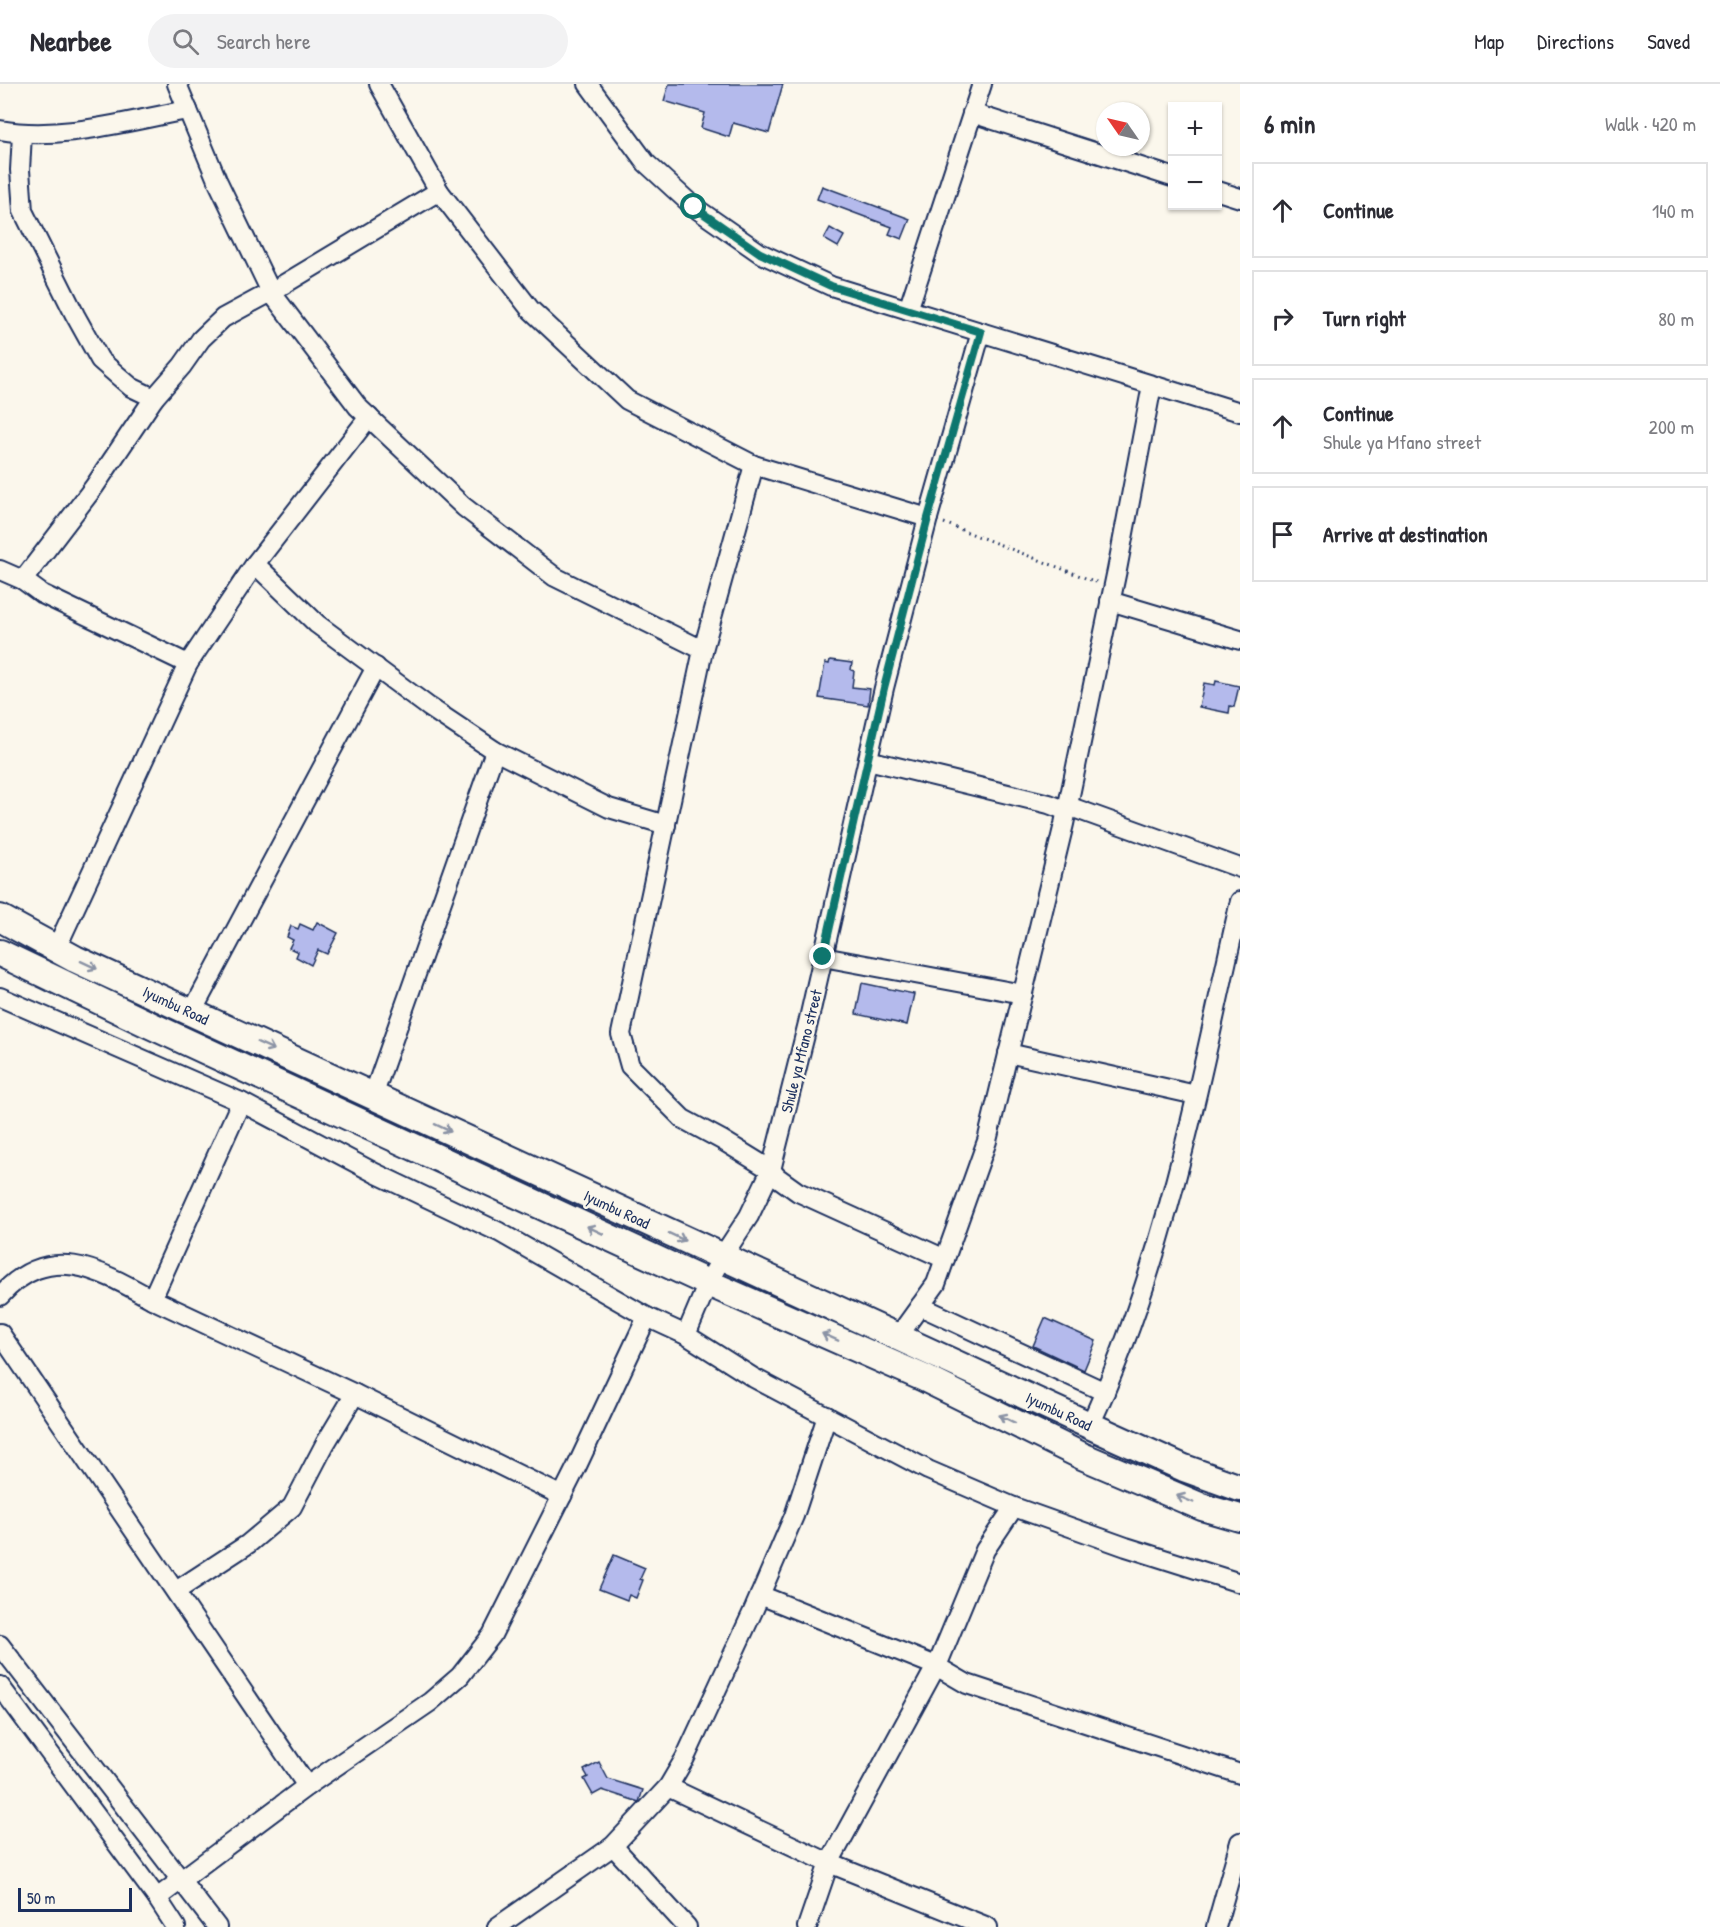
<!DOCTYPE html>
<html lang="en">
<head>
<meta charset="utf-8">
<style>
  :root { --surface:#fff; --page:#f2f2f3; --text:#2b2b33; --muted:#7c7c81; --line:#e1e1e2 }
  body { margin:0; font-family:"Patrick Hand",sans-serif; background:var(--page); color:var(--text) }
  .controls { position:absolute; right:18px; top:18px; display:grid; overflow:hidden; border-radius:0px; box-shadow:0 2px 4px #0004 }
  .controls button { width:54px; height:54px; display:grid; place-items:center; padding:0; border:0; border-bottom:2px solid var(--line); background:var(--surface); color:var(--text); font:30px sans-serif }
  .compass { position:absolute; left:1096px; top:18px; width:54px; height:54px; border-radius:50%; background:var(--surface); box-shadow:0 2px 4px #0004; rotate:304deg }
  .scale { position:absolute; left:18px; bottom:15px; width:114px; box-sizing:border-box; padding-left:6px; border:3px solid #1b2f5e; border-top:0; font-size:16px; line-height:21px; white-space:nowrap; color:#1b2f5e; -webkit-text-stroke:4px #fbf7ec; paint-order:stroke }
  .stop { position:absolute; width:18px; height:18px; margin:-14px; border:4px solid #0f766e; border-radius:50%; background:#fff }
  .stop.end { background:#0f766e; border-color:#fff; box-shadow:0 2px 6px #0008 }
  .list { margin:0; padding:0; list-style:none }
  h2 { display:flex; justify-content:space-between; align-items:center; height:78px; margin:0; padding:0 24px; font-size:26px }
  h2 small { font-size:20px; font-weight:400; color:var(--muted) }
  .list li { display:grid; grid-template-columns:39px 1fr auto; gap:18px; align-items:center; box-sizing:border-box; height:96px; margin:0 12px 12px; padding:0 12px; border:2px solid var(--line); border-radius:0px }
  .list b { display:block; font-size:22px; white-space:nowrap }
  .list p { margin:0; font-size:20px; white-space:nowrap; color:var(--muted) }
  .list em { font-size:20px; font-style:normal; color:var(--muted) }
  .icon { flex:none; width:33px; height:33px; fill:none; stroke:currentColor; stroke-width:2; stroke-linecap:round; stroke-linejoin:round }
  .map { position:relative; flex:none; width:1240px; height:1843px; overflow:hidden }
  header { display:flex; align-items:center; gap:36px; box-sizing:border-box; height:84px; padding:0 30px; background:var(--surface); border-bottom:2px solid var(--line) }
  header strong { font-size:28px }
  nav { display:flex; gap:33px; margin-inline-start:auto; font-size:21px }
  .search { width:420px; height:54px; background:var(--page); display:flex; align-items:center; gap:15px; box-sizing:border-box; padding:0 21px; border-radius:33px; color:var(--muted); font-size:22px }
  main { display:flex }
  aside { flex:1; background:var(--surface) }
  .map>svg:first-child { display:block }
  .building { fill:#b4baec; stroke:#1b2f5e; stroke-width:1.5 }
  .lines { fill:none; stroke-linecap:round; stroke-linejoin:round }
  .minor-casing { stroke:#1b2f5e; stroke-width:22 }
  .secondary-casing { stroke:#1b2f5e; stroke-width:30 }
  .path { stroke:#1b2f5e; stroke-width:3; stroke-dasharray:1.5 4.5; stroke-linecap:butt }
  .minor { stroke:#fbf7ec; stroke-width:18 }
  .secondary { stroke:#fbf7ec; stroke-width:26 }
  .oneway { stroke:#8b93a5 }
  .route { stroke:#0f766e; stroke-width:8 }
  .labels { text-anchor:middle; stroke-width:5; stroke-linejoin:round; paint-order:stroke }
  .street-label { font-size:16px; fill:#1b2f5e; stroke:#fbf7ec }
</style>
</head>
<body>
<header>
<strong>Nearbee</strong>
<div class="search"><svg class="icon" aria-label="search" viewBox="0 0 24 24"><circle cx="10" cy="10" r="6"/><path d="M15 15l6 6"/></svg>Search here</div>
<nav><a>Map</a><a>Directions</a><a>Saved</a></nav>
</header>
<main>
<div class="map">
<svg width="1240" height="1843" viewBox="0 0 1240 1843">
  <rect width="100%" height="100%" fill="#fbf7ec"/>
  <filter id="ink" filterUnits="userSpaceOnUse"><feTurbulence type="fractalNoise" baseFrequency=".0167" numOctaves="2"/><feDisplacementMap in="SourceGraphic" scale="12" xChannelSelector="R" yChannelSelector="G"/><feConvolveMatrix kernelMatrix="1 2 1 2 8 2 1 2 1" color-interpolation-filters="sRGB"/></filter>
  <g filter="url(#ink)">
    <g class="building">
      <path d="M669,0h114l-14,49 -36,-10 -4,14 -28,-9 4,-15 -41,-12z"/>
      <path d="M822,102l88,33 -8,20 -13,-5 3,-7 -75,-28z"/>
      <path d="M830,144l14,8 -6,11 -14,-8z"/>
      <path d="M830,576l22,3 -1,7 3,1 -2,16 18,2 -2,16 -49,-7 6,-35 4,1z"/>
      <path d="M1216,597l23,5 -5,21 -4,-1 -1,7 -30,-6 5,-24 11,2z"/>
      <path d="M317,838l21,11 -11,21 -9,-4 -7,15 -15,-8 2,-5 -9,-4 4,-8 -6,-3 4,-11 7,3 2,-5 13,6z"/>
      <path d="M862,899l52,11 -7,31 -51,-11z"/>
      <path d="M1045,1234l51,23 -12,29 -51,-24z"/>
      <path d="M614,1471l31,13 -5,11 3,1 -7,18 -7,-3 -2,5 -28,-11z"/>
      <path d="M599,1678l9,17 35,11 -4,12 -37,-12 -9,5 -9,-16 4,-2 -4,-7z"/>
    </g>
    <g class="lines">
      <defs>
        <g id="minor">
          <path d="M177,0l40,96 54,112 87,115 106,100 91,70 148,73"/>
          <path d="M379,0l60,107 91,118 97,91 127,65 174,53"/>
          <path d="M588,0l58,79 48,44 66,46 71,33 409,126"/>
          <path d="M972,29l200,64"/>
          <path d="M0,46c61,11 127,-9 188,-20"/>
          <path d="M22,50l-2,36 3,41 52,104 25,45 31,27 23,11"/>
          <path d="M1218,107l22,7"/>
          <path d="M908,226l74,-226"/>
          <path d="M369,333l-114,147 62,60 112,83 66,44 114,57 57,17"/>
          <path d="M754,381l-51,185 -82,384 9,32 53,53 39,21 49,30 6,7 21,15 147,67"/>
          <path d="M0,486l23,10"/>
          <path d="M1110,517l130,39"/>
          <path d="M188,580l-146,-70 -19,-14 71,-93 60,-89 28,-32 19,-27 22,-21 48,-26 168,-101"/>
          <path d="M868,676l181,44 18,7"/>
          <path d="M1068,722l172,62"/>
          <path d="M56,865l132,-285 67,-100"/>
          <path d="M823,873l200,37"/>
          <path d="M0,913l241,105 134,71 124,59 148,85 39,18 68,43 174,92 86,37 112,40 114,36"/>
          <path d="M192,928l184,-345"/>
          <path d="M1008,969l188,42"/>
          <path d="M373,1012l122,-345"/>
          <path d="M241,1018l-89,197 203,95 207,102"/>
          <path d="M0,1212c49,-55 98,-27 152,3"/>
          <path d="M920,1222l185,86"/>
          <path d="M0,1249l307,453"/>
          <path d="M686,1251l22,-52 14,-26 27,-41 22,-46 37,-147 76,-335 44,-170 53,-186"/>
          <path d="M897,1254l39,-54 51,-143 77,-317 53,-254 35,-185"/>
          <path d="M1090,1341c77,-165 110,-347 150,-524"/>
          <path d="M176,1507l72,-47 44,-37 33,-63 30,-50"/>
          <path d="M760,1511l176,71 31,18 273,90"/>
          <path d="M0,1561l217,282"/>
          <path d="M0,1602l157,212"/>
          <path d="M668,1703l161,76 -22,64"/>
          <path d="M613,1762l74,81"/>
          <path d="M176,1843l-19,-29 150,-112 123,-84 30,-26 32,-41 84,-167 71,-151"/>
          <path d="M497,1843l116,-81 55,-59 17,-29 69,-149 40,-93 33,-100"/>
          <path d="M988,1843l-159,-64 110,-202 46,-111 29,-43"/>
          <path d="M1216,1843l24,-85"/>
        </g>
        <g id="secondary">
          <path d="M0,834l75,41 1038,477 71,32 56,20"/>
          <path d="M0,869l150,72 558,258 216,95 158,78 120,51 38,11"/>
        </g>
      </defs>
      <use href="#minor" class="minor-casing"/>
      <use href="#secondary" class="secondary-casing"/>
      <path class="path" d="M944,439l152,59 2,3"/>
      <use href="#minor" class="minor"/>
      <use href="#secondary" class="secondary"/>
    </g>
    <defs><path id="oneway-shaft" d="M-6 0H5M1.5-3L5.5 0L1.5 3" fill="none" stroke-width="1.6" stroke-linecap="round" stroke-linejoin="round" transform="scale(1.5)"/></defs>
    <g class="oneway">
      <use href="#oneway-shaft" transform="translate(89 881) rotate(25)"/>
      <use href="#oneway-shaft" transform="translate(266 962) rotate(24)"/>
      <use href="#oneway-shaft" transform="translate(443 1044) rotate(25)"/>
      <use href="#oneway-shaft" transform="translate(595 1146) rotate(-155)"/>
      <use href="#oneway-shaft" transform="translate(677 1153) rotate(25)"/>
      <use href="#oneway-shaft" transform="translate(830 1253) rotate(-156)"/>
      <use href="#oneway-shaft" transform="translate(1007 1335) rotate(-154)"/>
      <use href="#oneway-shaft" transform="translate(1185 1415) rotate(-157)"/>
    </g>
  </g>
  <g class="lines" filter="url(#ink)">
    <path class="route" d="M694,123l66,46 71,33 150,46 -53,186 -44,170 -61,269"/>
  </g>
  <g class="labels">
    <g class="street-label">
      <text transform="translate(176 921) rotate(25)" y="6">Iyumbu Road</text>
      <text transform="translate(801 967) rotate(-76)" y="6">Shule ya Mfano street</text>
      <text transform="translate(617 1125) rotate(25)" y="6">Iyumbu Road</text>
      <text transform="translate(1059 1327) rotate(25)" y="6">Iyumbu Road</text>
    </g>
  </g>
</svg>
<div class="controls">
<button>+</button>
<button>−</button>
</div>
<svg class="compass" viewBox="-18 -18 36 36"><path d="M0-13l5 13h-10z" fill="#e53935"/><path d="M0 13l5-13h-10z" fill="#7c7c81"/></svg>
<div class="scale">50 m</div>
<div class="stop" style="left:694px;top:123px"></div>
<div class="stop end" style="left:823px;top:873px"></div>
</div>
<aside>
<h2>6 min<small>Walk · 420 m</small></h2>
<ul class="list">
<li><svg class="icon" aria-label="ahead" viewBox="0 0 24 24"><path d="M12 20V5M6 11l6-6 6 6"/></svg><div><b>Continue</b></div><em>140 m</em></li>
<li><svg class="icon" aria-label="right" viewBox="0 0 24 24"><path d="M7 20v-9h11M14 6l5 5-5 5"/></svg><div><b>Turn right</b></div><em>80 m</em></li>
<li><svg class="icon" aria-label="ahead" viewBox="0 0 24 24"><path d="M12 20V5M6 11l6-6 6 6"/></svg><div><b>Continue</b><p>Shule ya Mfano street</p></div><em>200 m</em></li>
<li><svg class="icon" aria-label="arrive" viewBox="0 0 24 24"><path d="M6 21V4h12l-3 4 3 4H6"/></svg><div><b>Arrive at destination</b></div></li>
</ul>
</aside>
</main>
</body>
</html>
